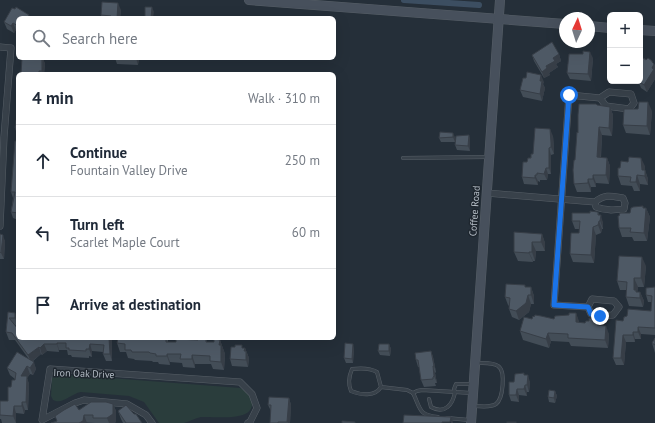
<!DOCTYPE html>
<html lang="en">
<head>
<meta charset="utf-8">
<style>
  :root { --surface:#fff; --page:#f2f2f3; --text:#1f2937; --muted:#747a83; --line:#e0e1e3 }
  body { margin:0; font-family:"PT Sans",sans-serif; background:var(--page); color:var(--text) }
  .controls { position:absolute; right:12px; top:12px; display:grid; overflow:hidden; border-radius:6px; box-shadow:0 4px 16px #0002 }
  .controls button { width:36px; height:36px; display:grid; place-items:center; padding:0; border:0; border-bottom:1px solid var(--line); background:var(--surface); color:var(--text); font:20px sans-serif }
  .compass { position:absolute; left:559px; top:12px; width:36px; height:36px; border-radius:50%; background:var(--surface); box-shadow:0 4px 16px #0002; rotate:4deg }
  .stop { position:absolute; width:12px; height:12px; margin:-9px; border:3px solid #1a73e8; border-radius:50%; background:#fff }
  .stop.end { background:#1a73e8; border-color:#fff; box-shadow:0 1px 4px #0008 }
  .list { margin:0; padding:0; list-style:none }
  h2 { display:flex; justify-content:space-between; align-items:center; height:52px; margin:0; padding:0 16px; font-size:17px }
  h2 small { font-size:13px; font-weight:400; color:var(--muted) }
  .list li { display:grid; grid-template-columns:26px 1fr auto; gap:12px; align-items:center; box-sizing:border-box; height:72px; padding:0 16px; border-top:1px solid var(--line) }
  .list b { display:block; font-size:15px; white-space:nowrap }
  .list p { margin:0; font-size:13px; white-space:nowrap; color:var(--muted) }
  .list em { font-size:13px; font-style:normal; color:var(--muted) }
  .icon { flex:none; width:22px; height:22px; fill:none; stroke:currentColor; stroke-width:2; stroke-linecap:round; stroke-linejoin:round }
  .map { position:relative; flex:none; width:655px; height:423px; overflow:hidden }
  .search { position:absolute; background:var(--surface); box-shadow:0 4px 16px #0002; left:16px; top:16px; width:320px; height:44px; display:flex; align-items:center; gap:10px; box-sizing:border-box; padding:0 14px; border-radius:6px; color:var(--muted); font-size:15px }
  .panel { position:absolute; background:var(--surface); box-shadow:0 4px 16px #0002; left:16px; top:72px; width:320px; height:268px; border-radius:6px }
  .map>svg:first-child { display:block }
  .green { fill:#2a3d3c }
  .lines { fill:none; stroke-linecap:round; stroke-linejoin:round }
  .canal { stroke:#3c4e61; stroke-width:6 }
  .service-casing { stroke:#575f67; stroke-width:4 }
  .minor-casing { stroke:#575f67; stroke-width:7 }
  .secondary-casing { stroke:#575f67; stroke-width:10 }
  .service { stroke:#38414a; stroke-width:3 }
  .minor { stroke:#38414a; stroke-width:6 }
  .secondary { stroke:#47505c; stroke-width:9 }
  .wall { fill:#434d57 }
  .shaded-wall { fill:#373e47 }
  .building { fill:#4e5965; stroke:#373e47 }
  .route { stroke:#1a73e8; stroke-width:5 }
  .labels { text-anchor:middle; stroke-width:3; stroke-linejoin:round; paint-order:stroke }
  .street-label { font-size:10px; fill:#b4bcc5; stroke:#1e262e }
</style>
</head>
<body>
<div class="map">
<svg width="655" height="423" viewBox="0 0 655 423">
  <rect width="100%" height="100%" fill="#252f39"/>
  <path class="green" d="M58,374l182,14c6,3 11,6 12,13 3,22 -36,15 -51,16 -6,1 -12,5 -17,6 -8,0 -18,0 -25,0l-15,-21 -15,-6 -48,-4c-11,2 -18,13 -28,8l-2,-4 1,-18z"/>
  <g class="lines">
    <path class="canal" d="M404,0l75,5"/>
    <defs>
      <g id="service">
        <path d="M403,158l84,-1"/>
        <path d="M381,387c-6,10 -20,8 -30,4 -3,-7 -2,-15 1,-22 8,-1 18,-1 25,3l4,15 26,3 6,3c8,16 5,22 25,24"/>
        <path d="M413,393l4,-2 5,-1 33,2c-2,12 -10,23 -24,15l-2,-8"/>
        <path d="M471,393l-16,-1 -1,-3 2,-5h16"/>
        <path d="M474,406c7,0 16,2 22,-2 7,-5 10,-33 2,-38 -5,-4 -15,-3 -21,-3"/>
        <path d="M447,418l22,2"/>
      </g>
      <g id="minor">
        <path d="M0,47l11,1 -7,89 -4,89"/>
        <path d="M487,193l108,9c10,-8 16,-6 28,-4l2,5 -1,6c-10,1 -18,2 -28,-2l-1,-5"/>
        <path d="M588,307l3,7 9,2 13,-1 6,-8 -5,-6 -22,-2 -4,8 -34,-2 15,-210 31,3 9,-6 22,2 3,9 -5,6 -23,-3 -6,-8"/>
        <path d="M152,423l-6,-8 -19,-11 -43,-4 -9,3 -33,17 8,-51 190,13 12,12 5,14 -7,14 -2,1"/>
      </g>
      <g id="secondary">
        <path d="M249,0l316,24"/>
        <path d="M589,26l21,2"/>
        <path d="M640,30l15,1"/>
        <path d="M471,423l29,-423"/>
      </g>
    </defs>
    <use href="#service" class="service-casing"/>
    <use href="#minor" class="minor-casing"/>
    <use href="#secondary" class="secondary-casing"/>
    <use href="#service" class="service"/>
    <use href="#minor" class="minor"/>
    <use href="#secondary" class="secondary"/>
  </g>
  <g class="wall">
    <path d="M15,9l14,6 1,3h-12v13l-2,-1 -2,3 -7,-4 -3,-7z"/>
    <path d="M121,10l-1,8h-18l-1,-3z"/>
    <path d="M559,54l2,7 -5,3 2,3 -9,6 1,2 -6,3 -10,-17 -2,-6z"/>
    <path d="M640,56l14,8 1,2v13l-8,13 -6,-4 -3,-7h2z"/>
    <path d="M43,58l2,6 -1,10h-25h2z"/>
    <path d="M115,58h24l-1,7 -21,-1z"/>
    <path d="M593,58l-2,23 -21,-2 -3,-6z"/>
    <path d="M544,82l-1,2 2,4 -3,13 -19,-4 -3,-7z"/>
    <path d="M597,105l13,2 3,8 -1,21 -10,-1 -1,23h6l3,8 -1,18 -13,-1v4h-5v5h-14l-3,-8 1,-24z"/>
    <path d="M652,111l-2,24 -24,-2 -3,-8z"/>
    <path d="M18,120v100l-5,-2 -2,-6 2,-14 -2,-6 6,-58 -2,-6z"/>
    <path d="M469,135l1,5v11l-13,-1 -2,-5z"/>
    <path d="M553,136l1,13v5l-3,1v19h-3l-1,6h-7v2l-2,-1v4l-14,-1 -2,-7 5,-15 6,-8z"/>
    <path d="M455,137v5h-14l-2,-4z"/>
    <path d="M645,166v4l3,9v6l-8,-1v7h-6l-2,-5 -11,-1 -3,-9z"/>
    <path d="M643,208h3l4,9 -3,24h-13l-2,-4h-10l-3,-9 11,-15z"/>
    <path d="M598,212l5,11v6h-1l-1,4 -5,2 -2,28 -21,-1 -3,-8 9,-21v-4h-4l-3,-8 18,-8z"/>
    <path d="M0,234l5,7 -1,18h-4z"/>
    <path d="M542,234l3,9v8h-9l-1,10h-2v1l-15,-1 -4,-9z"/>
    <path d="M646,266l-2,21h-6l-1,5h3l4,9 -1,6 -14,-1 -3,-9v-7h-6l-3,-9z"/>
    <path d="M526,287h5l3,9v8h-3l-2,8 -10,8 -7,-3 -3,-8v-3l-1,-1 -3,-8z"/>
    <path d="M655,287v48l-14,-1v5h-6v3h-9l-2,23h-8l-3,-7 10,-37 28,-10 1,-9h-4l-2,-7z"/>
    <path d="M8,312l7,1 3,12h-3l3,13h94v23h-6l-3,-7v-2l-11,-1v6l-3,-1v2l-17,-1 -1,-2h-3l-1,-5h-8v2l-12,-1 -5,4 -1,-1 -8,7 3,8 -3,6 -3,-1 -3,4 2,6 -1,26h-3l-1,4 -8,-1v10h-14l-1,-4h-1v-15l8,-3 3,-14 4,-7v-1l-5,-4 -3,-7 21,-10 -13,-18h-6l-3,-8z"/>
    <path d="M576,313l3,10h6l9,-4 1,3 14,12 -1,14 -37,-2 -2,-4 -18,-1 -2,7 -26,-8 -3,-9 12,-12h22z"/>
    <path d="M118,338h55v2l-5,-1v3h8l22,-2 8,-2 1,4h7l6,-2 5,14 -1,16 -11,-1 -2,-5h-16v4l-12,-1 -1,-4 -12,-1v3l-11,-1 -1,-2h-5l-1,-1 -17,-1 -1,-1 -6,-1 -2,-6h-6l-3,-9z"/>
    <path d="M655,338v15l-3,-10z"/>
    <path d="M389,344l2,5 -1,7 -10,-1 -2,-4z"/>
    <path d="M243,348h2l4,10 -1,9 -16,-1 -2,-7z"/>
    <path d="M354,348l-1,15h-7l-2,-5z"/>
    <path d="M431,351l2,6 3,15 -1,1 2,10h-2l1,3 -12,1 -3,-7 -2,-13h-1l-2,-7z"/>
    <path d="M524,375l6,7 -1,10h-2v4l-8,-1v7l-8,-1 -2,-6 5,-13z"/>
    <path d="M555,391l2,5 -2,7 -6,-1 -1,-5z"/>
    <path d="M289,398l2,7 -1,18h-20l1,-12 -3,-6z"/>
    <path d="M113,404l3,7v11l-2,1h-19l-38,-2 22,-11z"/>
    <path d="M118,411l16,3 8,9h-19l-2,-4z"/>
  </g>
  <g class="shaded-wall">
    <path d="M118,3l3,7 -1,8h-3z"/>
    <path d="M152,7l2,5 -1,6h-2z"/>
    <path d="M13,23l3,7 -2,3 -3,-7z"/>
    <path d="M590,52l3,6 -2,23 -3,-7z"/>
    <path d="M559,54l2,7 -5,3 2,3 -9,6 1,2 -6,3 -2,-6 11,-14z"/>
    <path d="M43,58l2,6 -1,10h-1l-1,-3z"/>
    <path d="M136,58h3l-1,7z"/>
    <path d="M652,61l2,4v-1l1,2v13l-8,13 -3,-7 8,-17z"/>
    <path d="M541,75l3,7 -1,2 2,4 -3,13 -2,-7v-13z"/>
    <path d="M648,102l4,9 -2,24 -3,-9z"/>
    <path d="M610,107l3,8 -1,21 -3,-8z"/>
    <path d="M599,127l3,8 -2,30 -3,-8z"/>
    <path d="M550,129l3,7 1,13v5l-3,-7z"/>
    <path d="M453,133l2,4v5l-2,-5z"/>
    <path d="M469,135l1,5v11l-2,-5z"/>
    <path d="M549,148l2,7v19l-2,-6z"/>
    <path d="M607,158l3,8 -1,18 -3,-9z"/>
    <path d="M641,158l4,8v8v-4l3,9v6l-6,-15z"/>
    <path d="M546,168l2,6 -1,6 -3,-6z"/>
    <path d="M535,175l3,6v4l-3,-7z"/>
    <path d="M593,175l3,8v4l-3,-8z"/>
    <path d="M637,175l3,9v7l-4,-9z"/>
    <path d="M588,179l3,8v5l-3,-9z"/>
    <path d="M643,206l3,9v-7l4,9 -3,24 -3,-8z"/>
    <path d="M598,212l2,7 1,-4 2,8v6l-5,-14z"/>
    <path d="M599,221l3,8 -1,4 -3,-8z"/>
    <path d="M593,227l3,8 -2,28 -3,-8z"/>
    <path d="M542,234l3,9v8l-4,-9z"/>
    <path d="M3,235l2,6 -1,18 -3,-6z"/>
    <path d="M532,242l4,9 -1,10 -3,-9z"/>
    <path d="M529,252l4,9v1l-4,-9z"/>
    <path d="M642,257l4,9 -2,21 -3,-9z"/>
    <path d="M634,278l4,9 -1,12 -3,-9z"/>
    <path d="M531,287l3,9v8l-3,-9z"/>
    <path d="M640,292l4,9 -1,6 -3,-9z"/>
    <path d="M528,295l3,9 -2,8 -10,8 -3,-9z"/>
    <path d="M15,313l3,7v5l-3,-7z"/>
    <path d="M576,313l3,8v10l-3,-9z"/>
    <path d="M606,326l3,8 -1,14 -3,-8z"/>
    <path d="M638,327l3,7v5l-3,-7z"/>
    <path d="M633,332l2,7v3l-2,-7z"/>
    <path d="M548,333l3,8 -2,7 -3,-9z"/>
    <path d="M623,335l3,7 -2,23 -3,-7z"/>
    <path d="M109,338h3v23l-2,-7z"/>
    <path d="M220,340l5,14 -1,16 -3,-8 -2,-17z"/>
    <path d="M57,343l2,7v2l-2,-8z"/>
    <path d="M44,344l3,7 -5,4 -2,-7z"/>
    <path d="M90,344l2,7v6l-3,-8z"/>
    <path d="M353,344l1,4 -1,15 -1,-4z"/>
    <path d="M389,344l2,5 -1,7 -1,-5z"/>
    <path d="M39,347l2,7 -10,8 -3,-7z"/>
    <path d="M245,348l4,10 -1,9 -2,-7 -2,-9z"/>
    <path d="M431,351l2,6 3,15 -2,-6z"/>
    <path d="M167,354l3,8v3l-3,-9z"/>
    <path d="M192,355l3,9v4l-3,-9z"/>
    <path d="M34,362l2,7 -3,6 -3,-7z"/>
    <path d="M27,366l3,8 -3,4 2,6 -1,26 -2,-8 -5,-26z"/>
    <path d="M433,366l2,7 2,10 -3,-7z"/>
    <path d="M528,375l2,7 -1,10 -2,-7z"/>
    <path d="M525,385l2,7v4l-3,-7z"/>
    <path d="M517,389l2,6v7l-3,-7z"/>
    <path d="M555,391l2,5 -2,7 -1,-5z"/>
    <path d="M289,398l2,7 -1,18h-2l-1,-1z"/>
    <path d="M22,402l3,8 -1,4 -2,-8z"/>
    <path d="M113,404l3,7v11l-2,1h-5l-2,-5z"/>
    <path d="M14,406l2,7v10l-3,-7z"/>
    <path d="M84,415l3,8h-8z"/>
    <path d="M451,417l2,5v1h-2z"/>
  </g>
  <g class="building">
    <path d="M102,2l16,1 -1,15h-6v-2l-10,-1z"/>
    <path d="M16,7l13,8 -2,3h-9v8l-5,-3 -2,3 -7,-4 8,-14 3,1z"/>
    <path d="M145,7h7l-1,11h-6z"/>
    <path d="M552,42l7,12 -6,4 2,3 -9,5 1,2 -5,4 -10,-17z"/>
    <path d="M583,51l7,1 -2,22 -21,-1 2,-19h14z"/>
    <path d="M640,56l6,4 2,-2 4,3v1l2,2 -2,4 2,1 -10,16 -6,-4h2v-3l2,-3 -2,-1z"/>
    <path d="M22,58h20v13h-3v3h-20h2z"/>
    <path d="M527,72l14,3 -1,6h2l-2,13 -20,-4 3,-12h3z"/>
    <rect x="17" y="100" width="1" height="8"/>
    <path d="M639,102h9l-1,24 -24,-1 1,-16h14z"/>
    <path d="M579,104h17l1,1 13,2 -1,21 -10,-1 -2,30 10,1 -1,17h-13v4h-5v4l-14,1 -1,-14 1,-10h1l2,-28 1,1v-18z"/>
    <path d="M16,120h2v93l-7,-1 4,-20h-4l4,-51h2l1,-13h-3z"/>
    <path d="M535,128l15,1 1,14v4l-2,1v20h-3l-2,6 -7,-1v2h-2v3l-13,-1 1,-15h4l1,-4h3v-4h2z"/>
    <path d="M440,132l13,1v4l-14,1z"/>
    <path d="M469,135l-1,11 -13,-1 1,-9z"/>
    <path d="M629,157l12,1 1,12h3v6l-8,-1 -1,7h-6l1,-5 -13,-1v-8h2l1,-7 7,1z"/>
    <path d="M643,206v2h3l-2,25 -14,-1 1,-4h-12l-1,-12h1l1,-3h10l1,-5 2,-1z"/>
    <path d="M590,211l8,1v3h3l-1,6h-1l-1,4 -5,2 -2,28 -21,-1 1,-21h8l1,-12h-8v-8h18z"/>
    <path d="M514,232l28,2 -1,8h-9v10h-3v1l-15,-1z"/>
    <path d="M0,234l3,1 -2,18 -1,-1z"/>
    <path d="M619,256l23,1 -1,21h-7v12h2v2h4v6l-14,-1 1,-15 -10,-1z"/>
    <path d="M506,284l19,1v2h6v8h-3l-2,8 -10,8 -7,-2 1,-11 -5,-1z"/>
    <path d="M655,287v41l-17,-1v5h-5v3h-10l-2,23h-8l3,-38 7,1 1,-4 3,-1 1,-7 23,2 1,-15 -6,-1v-7z"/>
    <path d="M8,312l7,1v5h-6l9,11v9h91l1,16h-7l1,-9 -14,-1 -1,5h-3v2l-17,-1v-2h-3v-5h-9v1h-13l-4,4 -1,-1 -11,8 -16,-22 -6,-1z"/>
    <path d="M569,313h7v9l9,1 1,-2h3v-3l5,1v3h4l-1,3 9,1 -1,14 -37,-2v-4l-20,-1 -2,6 -26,-8 4,-14 8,2 1,-3 1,1 1,-2 6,1 13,3 1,-3 14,-1z"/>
    <path d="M118,338h48v4h10v-3l22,1v-2h8v4h8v-3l6,1 -1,5h2v17l-11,-1v-5l-18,-1v4h-12l1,-5h-14v2h-11v-2l-6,-1 -1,-1h-17l-1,-2h-6v-6l-8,-1z"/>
    <path d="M655,338v7l-3,-2z"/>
    <path d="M345,343l8,1 -1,15 -8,-1z"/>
    <path d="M379,344h10v7h-11z"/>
    <path d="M235,345h7v3h3l-1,3h2v9l-16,-1 1,-12h4z"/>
    <path d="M431,351l3,15h-1l1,10 -1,1v2l-12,1 -3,-20h-2l-1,-7z"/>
    <path d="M17,352l17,10 -4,6 -3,-2 -6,10h6l-1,26h-4v4h-8l-1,10 -13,-1v-14h8v-14h3l1,-7h3l1,-7 -9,-5z"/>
    <path d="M524,373v2h4l-1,10h-2l-1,4h-7l-1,6h-7v-13h5l1,-8z"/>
    <path d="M549,390l6,1 -1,7 -6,-1z"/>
    <path d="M269,397l20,1 -2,24h-9v1h-8l1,-18h-3z"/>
    <path d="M91,402h15l7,2v10l-6,4h-14v-3h-9l-1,6 -4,2h-28l6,-2 -2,-5 9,-6 11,-6 4,6z"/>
    <path d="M126,405l8,9h2l6,9h-16l-8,-12z"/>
    <path d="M404,415l47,2 -1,5h-8v1h-39z"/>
    <path d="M342,421l13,1v1h-13z"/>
    <rect x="507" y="422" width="9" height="1"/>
  </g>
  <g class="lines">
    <path class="route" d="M569,95l-15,210 34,2 3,7 9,2"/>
  </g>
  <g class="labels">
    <g class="street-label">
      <text transform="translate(474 211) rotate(-86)" y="4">Coffee Road</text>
      <text transform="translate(84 373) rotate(2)" y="4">Iron Oak Drive</text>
    </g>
  </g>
</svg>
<div class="controls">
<button>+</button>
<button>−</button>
</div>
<svg class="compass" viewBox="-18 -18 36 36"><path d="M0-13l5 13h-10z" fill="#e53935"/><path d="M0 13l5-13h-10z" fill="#747a83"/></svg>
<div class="stop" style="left:569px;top:95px"></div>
<div class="stop end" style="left:600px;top:316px"></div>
<div class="search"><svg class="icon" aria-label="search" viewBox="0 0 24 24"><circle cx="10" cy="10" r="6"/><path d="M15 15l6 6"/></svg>Search here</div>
<section class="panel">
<h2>4 min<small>Walk · 310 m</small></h2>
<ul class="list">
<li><svg class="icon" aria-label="ahead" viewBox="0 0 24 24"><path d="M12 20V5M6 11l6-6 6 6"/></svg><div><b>Continue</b><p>Fountain Valley Drive</p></div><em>250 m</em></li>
<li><svg class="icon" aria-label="left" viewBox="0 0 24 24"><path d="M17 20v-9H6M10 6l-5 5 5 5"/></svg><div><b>Turn left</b><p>Scarlet Maple Court</p></div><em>60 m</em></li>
<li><svg class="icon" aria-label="arrive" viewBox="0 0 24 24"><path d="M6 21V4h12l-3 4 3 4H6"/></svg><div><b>Arrive at destination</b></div></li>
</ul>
</section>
</div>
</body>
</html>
